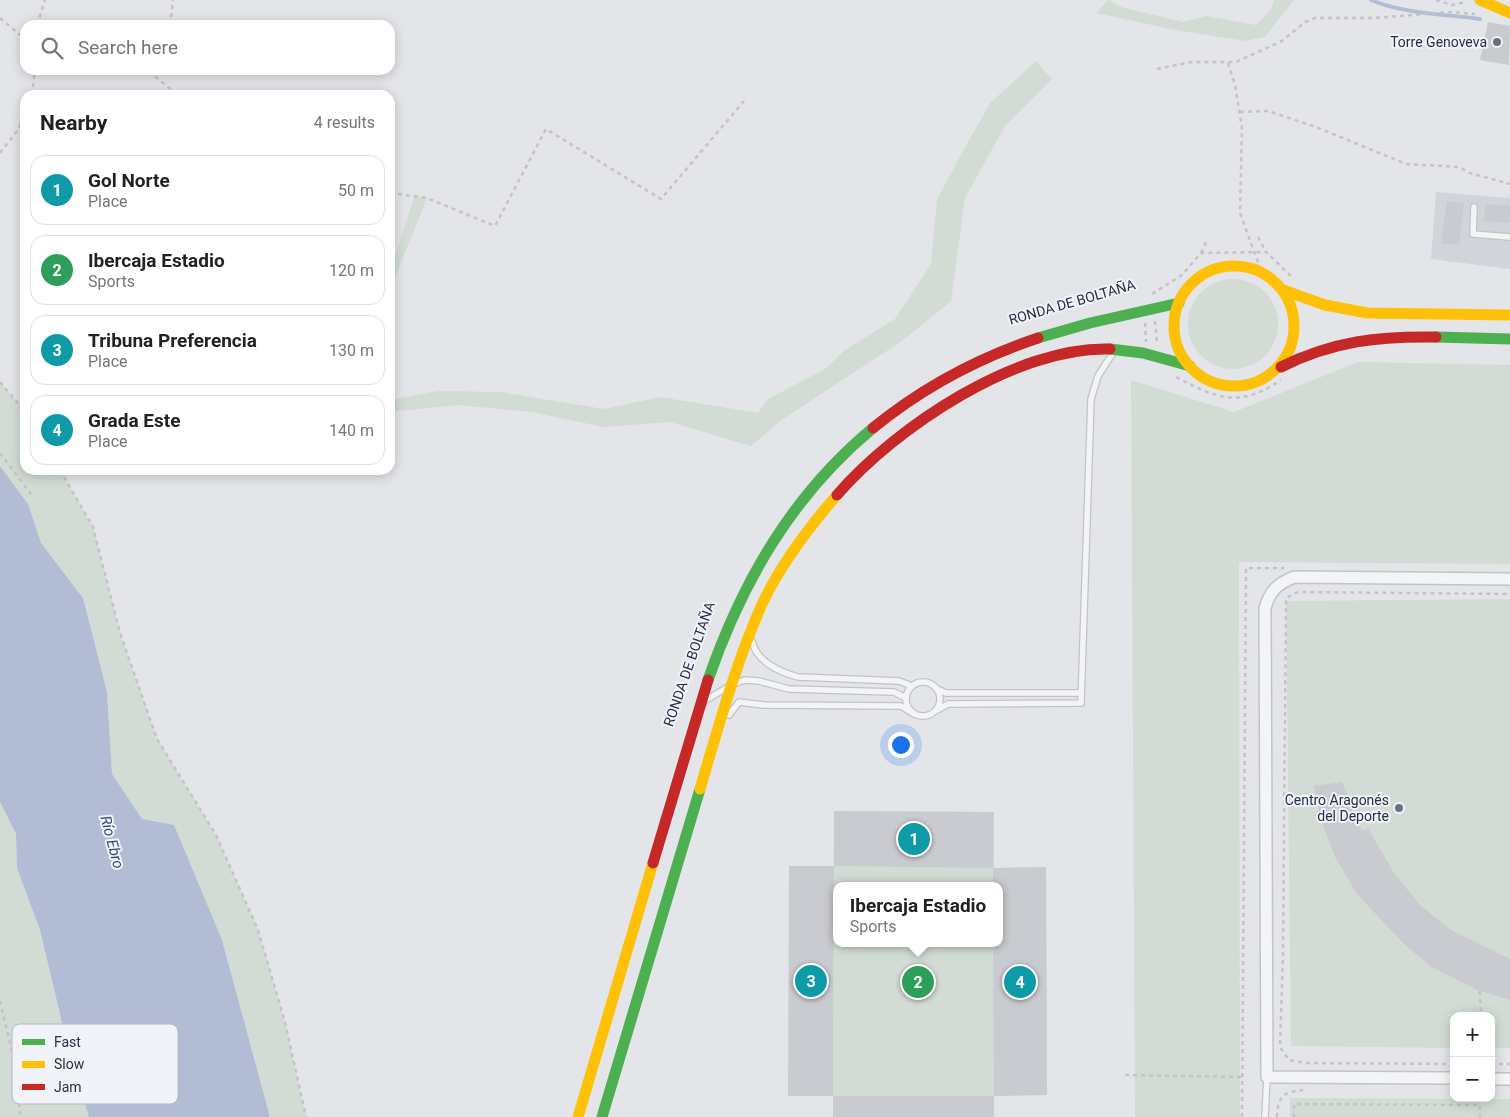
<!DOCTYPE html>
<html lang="en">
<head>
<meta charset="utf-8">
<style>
  :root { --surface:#fff; --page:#f6f6f6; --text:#222; --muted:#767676; --line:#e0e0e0; --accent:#0f766e }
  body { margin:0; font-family:Roboto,sans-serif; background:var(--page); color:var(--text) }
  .controls { position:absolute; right:15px; bottom:15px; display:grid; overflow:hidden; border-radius:10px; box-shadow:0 2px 12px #0003 }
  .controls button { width:45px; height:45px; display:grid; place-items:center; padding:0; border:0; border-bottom:1px solid var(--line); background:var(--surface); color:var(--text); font:25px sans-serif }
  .you { position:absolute; left:900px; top:744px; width:18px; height:18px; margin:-12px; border:4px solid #fff; border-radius:50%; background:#1a73e8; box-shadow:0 0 0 8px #1a73e833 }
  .badge { display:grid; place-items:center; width:32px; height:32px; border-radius:50%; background:var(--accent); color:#fff; font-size:16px; font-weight:700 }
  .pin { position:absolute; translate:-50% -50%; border:2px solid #fff; box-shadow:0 1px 5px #0006 }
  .popup { position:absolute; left:833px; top:882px; width:170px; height:65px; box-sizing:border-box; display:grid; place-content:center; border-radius:10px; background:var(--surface); filter:drop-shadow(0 1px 4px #0005); font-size:16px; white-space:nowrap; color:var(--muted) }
  .popup b { font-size:19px; color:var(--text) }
  .popup::after { content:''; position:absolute; left:50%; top:100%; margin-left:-10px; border:10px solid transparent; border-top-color:var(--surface) }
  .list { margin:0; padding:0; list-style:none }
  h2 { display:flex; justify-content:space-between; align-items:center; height:65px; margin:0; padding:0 20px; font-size:21px }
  h2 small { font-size:16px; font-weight:400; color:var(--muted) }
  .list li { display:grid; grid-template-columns:32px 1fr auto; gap:15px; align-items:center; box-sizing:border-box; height:70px; margin:0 10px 10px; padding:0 10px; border:1px solid var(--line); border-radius:15px }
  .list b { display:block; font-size:19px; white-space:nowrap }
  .list p { margin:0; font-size:16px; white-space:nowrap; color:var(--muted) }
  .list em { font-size:16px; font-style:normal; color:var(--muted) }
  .icon { flex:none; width:28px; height:28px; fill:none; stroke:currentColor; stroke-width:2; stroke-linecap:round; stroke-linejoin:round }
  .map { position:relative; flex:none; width:1510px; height:1117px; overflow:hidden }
  .search { position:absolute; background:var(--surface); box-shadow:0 2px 12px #0003; left:20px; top:20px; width:375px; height:55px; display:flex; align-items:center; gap:12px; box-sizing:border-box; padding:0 18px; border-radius:15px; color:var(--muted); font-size:19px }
  .panel { position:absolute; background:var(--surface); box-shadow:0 2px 12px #0003; left:20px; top:90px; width:375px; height:385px; border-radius:15px }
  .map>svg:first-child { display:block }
  .built { fill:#d2d4dc }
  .green { fill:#d2dcd4; fill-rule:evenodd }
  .water { fill:#b2bdd5 }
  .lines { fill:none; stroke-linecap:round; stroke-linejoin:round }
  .stream { stroke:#b2bdd5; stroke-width:4 }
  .building { fill:#cacbd0 }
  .lane-casing { stroke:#c2c3c7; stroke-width:8 }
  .street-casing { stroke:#c2c3c7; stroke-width:14 }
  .path { stroke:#c3c3c9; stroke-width:2.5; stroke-dasharray:4 4; stroke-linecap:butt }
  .lane { stroke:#f3f4f6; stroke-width:5.5 }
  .street { stroke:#f3f4f6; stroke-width:11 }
  .fast { stroke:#4caf50; stroke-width:11 }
  .slow { stroke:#ffc107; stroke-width:11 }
  .jam { stroke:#c62828; stroke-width:11 }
  .poi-dot { fill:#6a6f7d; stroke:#f2f3f8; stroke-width:2 }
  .labels { text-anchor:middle; stroke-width:4; stroke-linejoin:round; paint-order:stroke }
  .poi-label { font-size:14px; fill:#292f43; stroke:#f2f3f8; text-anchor:end }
  .street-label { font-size:14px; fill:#292f43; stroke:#f2f3f8 }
  .water-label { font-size:15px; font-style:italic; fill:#314779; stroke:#f2f3f8 }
  .key { fill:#f2f3f8; stroke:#b6b8c2; stroke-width:1 }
  .key-label { font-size:14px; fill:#292f43 }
</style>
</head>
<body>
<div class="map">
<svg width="1510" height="1117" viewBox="0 0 1510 1117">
  <rect width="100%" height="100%" fill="#e4e5e9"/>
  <path class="built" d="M1436,192l74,6v71l-79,-10z"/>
  <g class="green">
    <path d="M1108,0l13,7 62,15 23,-6 50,9 15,-16 3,-9h20l-29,37 -20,4 -70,-11 -79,-17z"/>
    <path d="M1036,61l16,18 -47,47 -40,72 -14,103 -49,40 -119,78 -32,27 -81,-24 -67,5 -71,-15 -74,-7 -68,7v-12l48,-9 63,1 103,17 56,-12 98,16 10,-14 57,-30 20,-19 50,-31 36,-55 6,-65 25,-46 28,-50z"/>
    <path d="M414,197l13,1 -37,92v-18z"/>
    <circle cx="1233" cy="324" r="45"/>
    <path d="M1358,362l152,3v199l-271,-2 1,555h-105l-4,-737 103,32z"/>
    <path d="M0,382l25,29v59h35l33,57 27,106 37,106 59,96 42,95 27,92 21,95h-36l-48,-177 -110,-166 -5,-82 -24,-94 -42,-55 -13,-39 -28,-38z"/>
    <path d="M1510,599v449h-19v-32h-37v32l-163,-2 -5,-445z"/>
    <path d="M0,802l16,32 1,34 23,62 25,105 24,82h-89z"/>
    <path d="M834,811l160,1v56l52,-1 1,228 -53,1v21h-161zM837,886h162v57h-162z"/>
    <path d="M1290,1098l220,1v18h-220z"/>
  </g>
  <path class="water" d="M0,466l28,38 13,39 42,55 24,94 5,82 30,45 32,6 48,115 48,177h-181l-24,-82 -25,-105 -23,-62 -1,-34 -16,-32z"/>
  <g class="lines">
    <path class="stream" d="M1371,0c33,14 74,14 109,19"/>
  </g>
  <g class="building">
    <path d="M1488,22l22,4 -1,39 -29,-5z"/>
    <path d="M1447,201l17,2 -5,41h-18z"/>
    <path d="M1485,204l25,2v17l-26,-2z"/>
    <path d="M1342,782l20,49 6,-3 26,45 26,32 31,25 59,29v41l-30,-9 -49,-24 -28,-24 -46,-49 -22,-37 -14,-37 -7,-34z"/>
    <path d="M834,811l160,1 -1,56 -159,-2z"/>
    <path d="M789,866h45l-1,230h-45z"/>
    <path d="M1046,867l1,228 -53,1 -1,-153h6v-57h-6v-18z"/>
    <rect x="833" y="1096" width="161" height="21"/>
  </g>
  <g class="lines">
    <defs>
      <g id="lane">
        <path d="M1474,207l-1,27 37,3"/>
        <path d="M752,641c4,20 27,31 46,36l101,4 13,5"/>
        <circle cx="923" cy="699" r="17"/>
        <path d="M937,689l9,4h135"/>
        <path d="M706,700l27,-16 12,-4 14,1 30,8 105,3 12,6"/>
        <path d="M937,710l11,-6 133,-1 10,-304 7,-23 16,-25"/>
        <path d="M729,715l10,-13 24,3 138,1 13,8"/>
        <path d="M1265,1117l2,-40"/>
      </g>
      <g id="street">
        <path d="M1454,1078l-187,-1 -2,-469c5,-17 12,-24 29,-31l216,2"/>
        <path d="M1491,1079h19"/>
      </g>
    </defs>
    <use href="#lane" class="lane-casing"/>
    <use href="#street" class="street-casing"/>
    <g class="path">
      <path d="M1436,0l16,5 14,-3"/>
      <path d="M0,18l25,21"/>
      <path d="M37,25l8,-25"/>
      <path d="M170,25l3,-25"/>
      <path d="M1228,63l7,22 7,43 -2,85 22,60"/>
      <path d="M1157,69l34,-7h45l46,-21 23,-19 10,-4h59l77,-6 24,2"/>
      <path d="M155,70l-2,5 25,20"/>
      <path d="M32,95l3,-25"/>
      <path d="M1240,112l28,-1 48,16 90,37 53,3 11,6 40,11"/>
      <path d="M0,153l18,-23 7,-15"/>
      <path d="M390,193l37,5 68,28 51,-97 115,70 83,-98"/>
      <path d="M1258,237l8,15"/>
      <path d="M1201,253l7,-15"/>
      <path d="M1152,294l30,-19 19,-22 65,-1 27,26"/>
      <path d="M1155,321l2,22"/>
      <path d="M1145,323l1,19"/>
      <path d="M1176,377c41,22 64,31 105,3"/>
      <path d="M0,382l25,29"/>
      <path d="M0,453l34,45"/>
      <path d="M60,470l33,57 27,106 37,106 59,96 42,95 27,92 21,95"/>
      <path d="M1480,991l1,25"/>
      <path d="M0,1001l16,67 4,49"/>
      <path d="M1454,1064l-148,-1 -17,-3 -9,-13 3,-92 3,-357 12,-6 212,2"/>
      <path d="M1491,1064h19"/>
      <path d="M1125,1075l118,2"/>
      <path d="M1242,1117l4,-549h38"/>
      <path d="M1277,1117c1,-21 6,-25 26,-27"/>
      <path d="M1294,1117v-13l186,1v12"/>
    </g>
    <use href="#lane" class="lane"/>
    <use href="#street" class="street"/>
    <g class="fast">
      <path d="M1436,337l74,2"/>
      <path d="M1038,338l52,-15 89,-20"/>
      <path d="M1110,349l33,4 47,13"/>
      <path d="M708,680c34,-98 84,-185 165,-252"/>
      <path d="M602,1117l98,-328"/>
    </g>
    <g class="slow">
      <path d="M1480,0l30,13"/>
      <circle cx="1234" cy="326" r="60"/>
      <path d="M1283,290l42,15 42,8 143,2"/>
      <path d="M700,789c18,-61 38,-134 65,-191 19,-38 45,-72 72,-103"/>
      <path d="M578,1117l75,-254"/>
    </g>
    <g class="jam">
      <path d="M1281,367c52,-26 98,-31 155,-30"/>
      <path d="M873,428c49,-40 105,-70 165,-90"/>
      <path d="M837,495c59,-68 180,-149 273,-146"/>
      <path d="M653,863l55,-183"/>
    </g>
  </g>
  <g class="poi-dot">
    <circle cx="1497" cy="42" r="5"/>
    <circle cx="1399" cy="808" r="5"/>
  </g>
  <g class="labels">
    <g class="poi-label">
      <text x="1487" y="47">Torre Genoveva</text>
      <text x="1389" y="805">Centro Aragonés<tspan x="1389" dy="16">del Deporte</tspan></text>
    </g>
    <g class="street-label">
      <text transform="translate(1072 302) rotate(-16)" y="5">RONDA DE BOLTAÑA</text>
      <text transform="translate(689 664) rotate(-71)" y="5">RONDA DE BOLTAÑA</text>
    </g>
    <g class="water-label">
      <text transform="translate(112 842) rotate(75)" y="5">Río Ebro</text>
    </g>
  </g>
  <rect x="12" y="1024" width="166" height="80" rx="8" class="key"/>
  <rect x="22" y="1039" width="23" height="6" fill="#4caf50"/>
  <rect x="22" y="1061" width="23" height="7" fill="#ffc107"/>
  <rect x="22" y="1084" width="23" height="6" fill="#c62828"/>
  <g class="key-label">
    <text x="54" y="1047">Fast</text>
    <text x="54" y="1069">Slow</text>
    <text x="54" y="1092">Jam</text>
  </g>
</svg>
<div class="controls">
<button>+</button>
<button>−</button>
</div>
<div class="you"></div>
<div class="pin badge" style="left:914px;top:839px;background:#0f9aa8">1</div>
<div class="pin badge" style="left:918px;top:982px;background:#2e9e5b">2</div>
<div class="popup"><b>Ibercaja Estadio</b>Sports</div>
<div class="pin badge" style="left:811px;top:981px;background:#0f9aa8">3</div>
<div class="pin badge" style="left:1020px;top:982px;background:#0f9aa8">4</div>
<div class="search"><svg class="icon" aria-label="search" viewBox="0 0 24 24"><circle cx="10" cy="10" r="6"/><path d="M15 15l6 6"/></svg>Search here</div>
<section class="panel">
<h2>Nearby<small>4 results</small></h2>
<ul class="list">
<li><span class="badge" style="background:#0f9aa8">1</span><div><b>Gol Norte</b><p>Place</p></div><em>50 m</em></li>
<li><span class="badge" style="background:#2e9e5b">2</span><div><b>Ibercaja Estadio</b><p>Sports</p></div><em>120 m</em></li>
<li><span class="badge" style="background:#0f9aa8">3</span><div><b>Tribuna Preferencia</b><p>Place</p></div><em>130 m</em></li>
<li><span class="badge" style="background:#0f9aa8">4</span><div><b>Grada Este</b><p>Place</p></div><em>140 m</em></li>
</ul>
</section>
</div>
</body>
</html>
